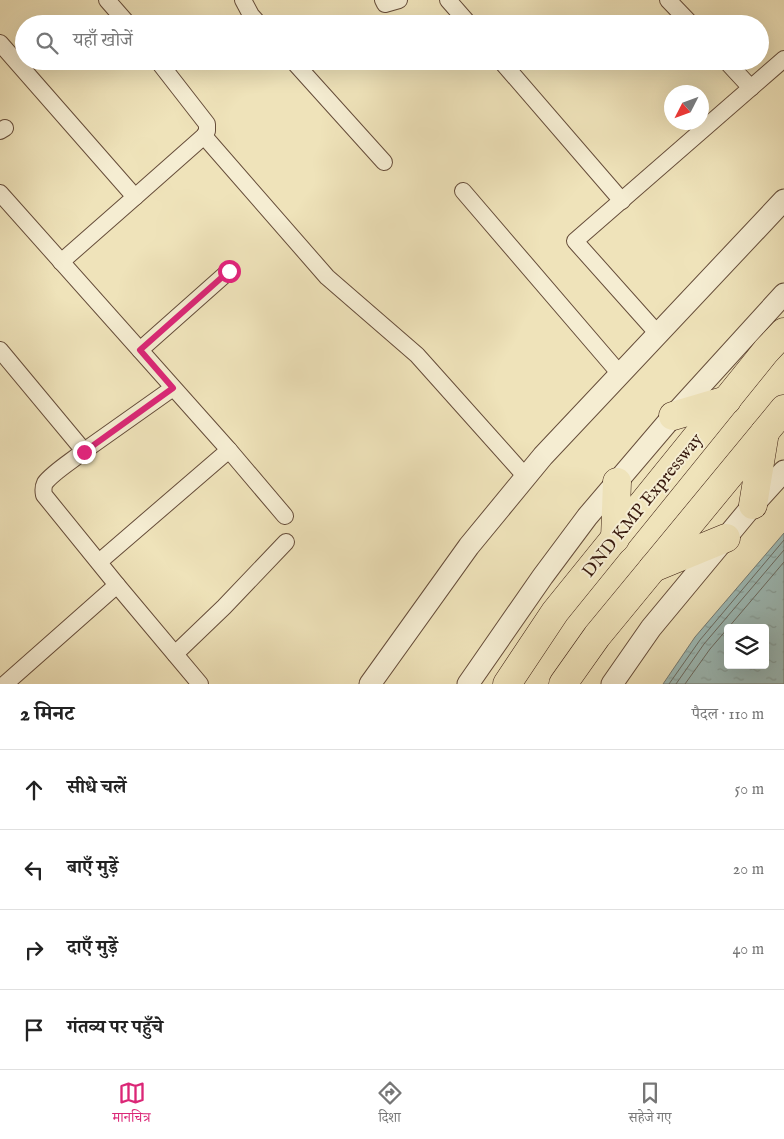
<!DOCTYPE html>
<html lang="hi">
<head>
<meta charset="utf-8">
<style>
  :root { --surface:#fff; --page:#f2f2f2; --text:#222; --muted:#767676; --line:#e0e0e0; --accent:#db2777 }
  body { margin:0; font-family:"IM FELL English","Noto Serif Devanagari",serif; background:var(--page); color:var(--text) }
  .controls { position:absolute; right:15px; bottom:15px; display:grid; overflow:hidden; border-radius:5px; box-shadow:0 5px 20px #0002 }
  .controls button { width:45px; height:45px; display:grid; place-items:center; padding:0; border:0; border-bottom:1px solid var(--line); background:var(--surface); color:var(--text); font:25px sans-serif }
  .compass { position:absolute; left:664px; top:85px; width:45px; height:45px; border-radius:50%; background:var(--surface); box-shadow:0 5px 20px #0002; rotate:228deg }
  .stop { position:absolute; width:15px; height:15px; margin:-11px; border:4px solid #db2777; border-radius:50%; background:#fff }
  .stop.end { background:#db2777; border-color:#fff; box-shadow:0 1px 5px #0008 }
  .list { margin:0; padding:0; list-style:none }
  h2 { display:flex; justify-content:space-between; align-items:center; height:65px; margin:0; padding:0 20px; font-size:21px }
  h2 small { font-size:16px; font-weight:400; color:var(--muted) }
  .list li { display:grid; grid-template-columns:32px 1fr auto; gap:15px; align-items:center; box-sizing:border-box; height:80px; padding:0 20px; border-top:1px solid var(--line) }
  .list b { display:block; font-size:19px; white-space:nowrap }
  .list em { font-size:16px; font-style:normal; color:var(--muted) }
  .icon { flex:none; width:28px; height:28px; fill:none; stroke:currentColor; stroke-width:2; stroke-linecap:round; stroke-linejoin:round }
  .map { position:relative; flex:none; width:784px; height:684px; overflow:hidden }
  .search { position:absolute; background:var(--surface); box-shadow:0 5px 20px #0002; left:15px; right:15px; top:15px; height:55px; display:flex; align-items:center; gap:12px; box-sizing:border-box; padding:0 18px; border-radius:28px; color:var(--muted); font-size:19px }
  .sheet { height:385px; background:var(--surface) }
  nav { display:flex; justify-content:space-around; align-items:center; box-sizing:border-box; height:70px; border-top:1px solid var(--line); background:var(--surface); font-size:14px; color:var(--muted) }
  nav a { display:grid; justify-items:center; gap:2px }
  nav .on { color:var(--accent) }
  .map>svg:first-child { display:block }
  .water { fill:url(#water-ripples); stroke:#757c75; fill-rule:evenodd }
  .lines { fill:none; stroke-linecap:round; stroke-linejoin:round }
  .shore { stroke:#6b6c64; stroke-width:1 }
  .minor-casing { stroke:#664d3a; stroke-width:18 }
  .tertiary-casing { stroke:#664d3a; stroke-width:23 }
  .trunk-casing { stroke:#391b0f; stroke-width:29 }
  .motorway-casing { stroke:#391b0f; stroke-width:29 }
  .minor { stroke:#f5edd2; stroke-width:16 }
  .tertiary { stroke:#f5edd2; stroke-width:21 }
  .trunk { stroke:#efe3ba; stroke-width:28 }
  .motorway { stroke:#efe3ba; stroke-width:28 }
  .route { stroke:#db2777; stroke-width:6 }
  .labels { text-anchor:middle; stroke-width:4; stroke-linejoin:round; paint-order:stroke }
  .street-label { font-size:18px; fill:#391b0f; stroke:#f5edd2 }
</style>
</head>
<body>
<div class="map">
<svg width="784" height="684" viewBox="0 0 784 684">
  <defs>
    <pattern id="water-ripples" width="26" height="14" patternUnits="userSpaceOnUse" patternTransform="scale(1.25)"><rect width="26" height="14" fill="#9dbcb9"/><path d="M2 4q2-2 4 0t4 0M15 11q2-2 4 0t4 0" fill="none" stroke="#88a19e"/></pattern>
  </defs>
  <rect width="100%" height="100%" fill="#efe3ba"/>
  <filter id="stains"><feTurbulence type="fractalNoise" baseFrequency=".004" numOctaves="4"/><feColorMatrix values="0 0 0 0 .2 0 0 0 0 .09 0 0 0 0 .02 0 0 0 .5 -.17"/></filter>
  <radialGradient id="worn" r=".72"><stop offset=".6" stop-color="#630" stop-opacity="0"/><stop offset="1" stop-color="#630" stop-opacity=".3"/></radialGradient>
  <path class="water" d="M784,533v151h-121l32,-47zM728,628h37v37h-37z"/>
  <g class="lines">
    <g class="shore">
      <path d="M728,628l56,-66"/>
      <path d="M669,684l31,-44 84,-100"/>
      <path d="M676,684l28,-40 80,-94"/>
      <path d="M685,684l25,-35 18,-21"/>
    </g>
    <defs>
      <g id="minor">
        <path d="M107,0l21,24"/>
        <path d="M243,0l8,15 8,9"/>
        <path d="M383,0l2,4 14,-4"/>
        <path d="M448,0l21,24"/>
        <path d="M668,0l23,24"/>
        <path d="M0,43l135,154 69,-61 3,-5v-7l-49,-63"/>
        <path d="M293,61l91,101"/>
        <path d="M501,61l121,140"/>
        <path d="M726,61l25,27"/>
        <path d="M0,131l5,-3"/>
        <path d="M204,136l123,141 90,78 109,122"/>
        <path d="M463,191l157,183"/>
        <path d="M0,193l229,257 56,66"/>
        <path d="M61,262l74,-65"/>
        <path d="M658,334l-83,-93 209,-182"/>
        <path d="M0,350l84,101c-11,9 -32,22 -39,32 -2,4 -2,7 -1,12l73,90 83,99"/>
        <path d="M140,350l89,-79"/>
        <path d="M84,451l89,-63"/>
        <path d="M99,562l130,-112"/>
        <path d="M175,654l49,-47 62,-65"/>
        <path d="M5,684l112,-99"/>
      </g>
      <g id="tertiary">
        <path d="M370,684l99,-138 74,-90 241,-256"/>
        <path d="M468,684l75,-108 44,-59 86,-101 111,-122"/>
        <path d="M612,684l39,-56 102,-123 31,-34"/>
      </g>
      <g id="trunk">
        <path d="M507,684l48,-72 211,-261 18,-19"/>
        <path d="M563,684l34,-48 187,-227"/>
      </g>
      <g id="motorway">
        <path d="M673,416l54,-16"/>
        <path d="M753,505l12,-73"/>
        <path d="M615,539l2,-57"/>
        <path d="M653,568l73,-30"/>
      </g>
    </defs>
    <use href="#minor" class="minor-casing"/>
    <use href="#tertiary" class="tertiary-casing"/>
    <use href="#trunk" class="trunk-casing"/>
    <use href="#motorway" class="motorway-casing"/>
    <use href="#minor" class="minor"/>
    <use href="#tertiary" class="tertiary"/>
    <use href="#trunk" class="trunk"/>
    <use href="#motorway" class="motorway"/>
  </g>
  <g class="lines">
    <path class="route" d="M84,452l89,-64 -33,-38 89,-79"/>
  </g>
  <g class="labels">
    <g class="street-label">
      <text transform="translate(642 505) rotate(-51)" y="6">DND KMP Expressway</text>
    </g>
  </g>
  <rect width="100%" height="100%" filter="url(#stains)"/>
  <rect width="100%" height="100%" fill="url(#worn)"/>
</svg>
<div class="controls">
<button><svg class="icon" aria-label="layers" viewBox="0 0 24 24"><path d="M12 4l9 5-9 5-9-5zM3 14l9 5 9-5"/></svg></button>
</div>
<svg class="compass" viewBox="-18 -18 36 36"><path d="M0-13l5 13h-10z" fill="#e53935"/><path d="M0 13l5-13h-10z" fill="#767676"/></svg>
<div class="stop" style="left:229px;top:271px"></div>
<div class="stop end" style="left:84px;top:452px"></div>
<div class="search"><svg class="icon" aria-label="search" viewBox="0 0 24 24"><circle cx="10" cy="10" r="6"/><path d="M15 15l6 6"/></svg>यहाँ खोजें</div>
</div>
<section class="sheet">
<h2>2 मिनट<small>पैदल · 110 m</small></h2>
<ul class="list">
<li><svg class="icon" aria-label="ahead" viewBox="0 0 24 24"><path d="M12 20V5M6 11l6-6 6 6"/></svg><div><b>सीधे चलें</b></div><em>50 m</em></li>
<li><svg class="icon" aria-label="left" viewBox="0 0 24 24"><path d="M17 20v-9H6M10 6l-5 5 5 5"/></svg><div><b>बाएँ मुड़ें</b></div><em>20 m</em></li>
<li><svg class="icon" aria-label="right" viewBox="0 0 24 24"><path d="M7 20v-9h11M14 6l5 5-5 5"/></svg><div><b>दाएँ मुड़ें</b></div><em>40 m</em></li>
<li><svg class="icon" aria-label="arrive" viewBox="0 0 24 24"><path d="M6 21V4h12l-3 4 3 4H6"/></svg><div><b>गंतव्य पर पहुँचे</b></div></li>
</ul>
</section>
<nav>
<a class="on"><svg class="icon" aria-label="map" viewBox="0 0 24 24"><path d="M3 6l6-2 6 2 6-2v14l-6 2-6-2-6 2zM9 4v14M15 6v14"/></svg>मानचित्र</a>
<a><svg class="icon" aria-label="directions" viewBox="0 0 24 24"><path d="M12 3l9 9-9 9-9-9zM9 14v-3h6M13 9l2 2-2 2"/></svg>दिशा</a>
<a><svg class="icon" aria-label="saved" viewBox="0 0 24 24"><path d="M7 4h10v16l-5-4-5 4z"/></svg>सहेजे गए</a>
</nav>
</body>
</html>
